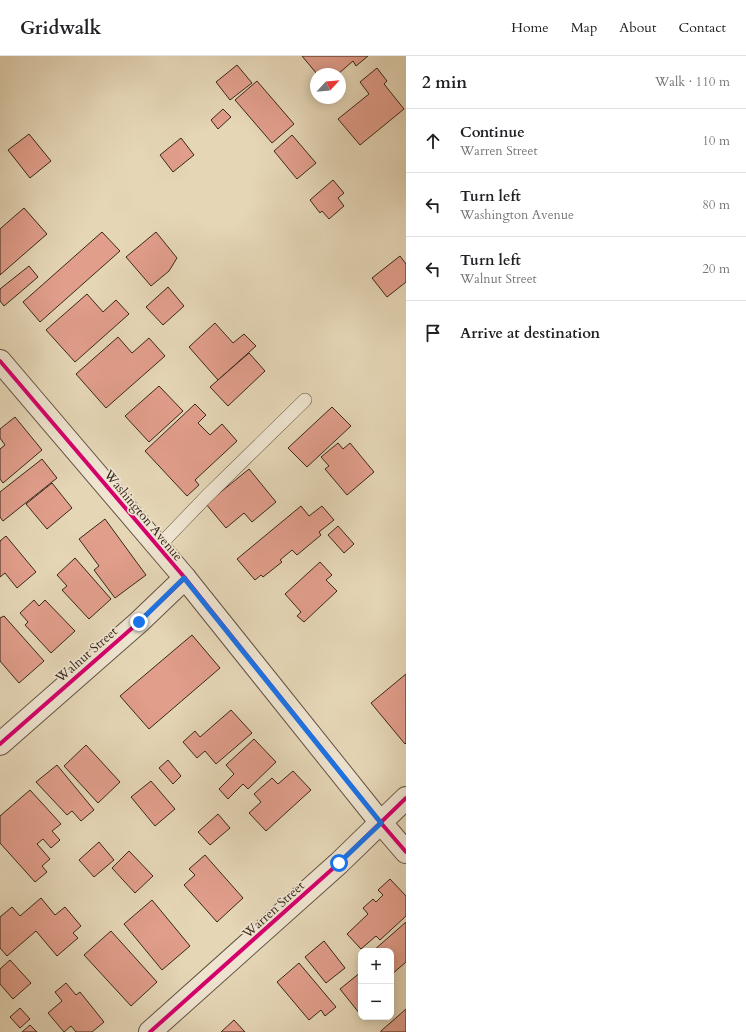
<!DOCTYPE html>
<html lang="en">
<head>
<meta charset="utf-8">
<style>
  :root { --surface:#fff; --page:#f6f6f6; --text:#202124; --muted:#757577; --line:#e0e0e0 }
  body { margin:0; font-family:Cardo,serif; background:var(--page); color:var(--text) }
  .controls { position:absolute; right:12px; bottom:12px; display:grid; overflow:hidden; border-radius:8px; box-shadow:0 2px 10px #0003 }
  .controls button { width:36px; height:36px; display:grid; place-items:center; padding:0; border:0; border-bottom:1px solid var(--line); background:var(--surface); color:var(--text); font:20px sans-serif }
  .compass { position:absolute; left:310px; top:12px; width:36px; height:36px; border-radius:50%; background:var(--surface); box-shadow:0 2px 10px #0003; rotate:64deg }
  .stop { position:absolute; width:12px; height:12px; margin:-9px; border:3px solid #1a73e8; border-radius:50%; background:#fff }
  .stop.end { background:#1a73e8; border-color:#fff; box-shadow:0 1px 4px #0008 }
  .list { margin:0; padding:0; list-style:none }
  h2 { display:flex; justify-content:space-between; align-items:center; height:52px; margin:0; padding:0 16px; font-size:17px }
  h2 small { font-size:13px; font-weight:400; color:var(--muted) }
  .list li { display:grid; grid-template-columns:26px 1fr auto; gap:12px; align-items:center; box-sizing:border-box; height:64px; padding:0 16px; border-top:1px solid var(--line) }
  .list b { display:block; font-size:15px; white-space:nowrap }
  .list p { margin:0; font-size:13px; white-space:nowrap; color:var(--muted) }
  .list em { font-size:13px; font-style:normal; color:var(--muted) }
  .icon { flex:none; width:22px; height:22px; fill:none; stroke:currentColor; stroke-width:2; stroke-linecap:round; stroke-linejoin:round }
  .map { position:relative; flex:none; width:406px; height:976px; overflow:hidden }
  header { display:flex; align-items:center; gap:24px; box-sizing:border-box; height:56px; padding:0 20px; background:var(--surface); border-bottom:1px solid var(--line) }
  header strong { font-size:19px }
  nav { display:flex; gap:22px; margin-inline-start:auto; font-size:14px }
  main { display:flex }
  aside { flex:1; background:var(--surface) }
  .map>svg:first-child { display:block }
  .building { fill:#e19e8b; stroke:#39271a }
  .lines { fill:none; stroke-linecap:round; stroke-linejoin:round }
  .service-casing { stroke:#645341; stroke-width:14 }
  .minor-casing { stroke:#645341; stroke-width:24 }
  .tertiary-casing { stroke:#645341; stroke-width:24 }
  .service { stroke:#eee4d0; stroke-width:13 }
  .minor { stroke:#eee4d0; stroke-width:22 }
  .tertiary { stroke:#eee4d0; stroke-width:22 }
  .cycleway-casing { stroke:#eee4d0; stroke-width:6 }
  .cycleway { stroke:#d6006c; stroke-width:4 }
  .route { stroke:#1a73e8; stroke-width:5 }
  .labels { text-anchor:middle; stroke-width:3.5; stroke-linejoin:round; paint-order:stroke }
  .street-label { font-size:13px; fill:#39271a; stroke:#eee4d0 }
</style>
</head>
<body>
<header>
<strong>Gridwalk</strong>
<nav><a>Home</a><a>Map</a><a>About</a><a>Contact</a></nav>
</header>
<main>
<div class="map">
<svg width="406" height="976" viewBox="0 0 406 976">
  <rect width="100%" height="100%" fill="#e5d6b6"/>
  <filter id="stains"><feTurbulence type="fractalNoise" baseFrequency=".005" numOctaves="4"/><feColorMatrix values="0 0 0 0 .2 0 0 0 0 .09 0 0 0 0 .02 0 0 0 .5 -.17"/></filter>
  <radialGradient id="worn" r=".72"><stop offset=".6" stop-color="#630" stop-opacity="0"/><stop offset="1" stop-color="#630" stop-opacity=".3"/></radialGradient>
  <g class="building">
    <path d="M302,0h66l-12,10 -3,-5 -15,13h-21z"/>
    <path d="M237,9l15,18 -22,17 -14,-18z"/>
    <path d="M377,12l10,13 -3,3 20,25 -44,36 -22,-26 31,-25 -9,-12z"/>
    <path d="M257,25l37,43 -22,19 -37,-43z"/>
    <path d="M223,53l8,8 -13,12 -7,-9z"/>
    <path d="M29,78l22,27 -21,17 -22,-28z"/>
    <path d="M292,79l24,28 -19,16 -23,-28z"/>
    <path d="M181,82l13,17 -21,17 -13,-17z"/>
    <path d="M333,124l11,13 -6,5 6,8 -15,13 -7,-8 -2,2 -10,-13z"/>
    <path d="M24,152l23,26 -47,41v-46z"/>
    <path d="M102,176l18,19 -80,71 -17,-20z"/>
    <path d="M156,176l21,26 -8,13 -18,15 -25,-29z"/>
    <path d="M400,200l6,8v18l-19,15 -15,-19z"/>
    <path d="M29,210l9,11 -34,29 -4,-5v-12z"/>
    <path d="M168,231l16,19 -21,19 -17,-18z"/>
    <path d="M87,238l16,18 13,-12 13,14 -54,48 -29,-32z"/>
    <path d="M215,267l18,20 11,-9 12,12 -38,34 -29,-33z"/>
    <path d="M118,281l14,16 17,-15 16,18 -59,52 -30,-34z"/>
    <path d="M249,297l16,18 -37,35 -18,-19z"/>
    <path d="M159,330l24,25 -34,31 -24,-26z"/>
    <path d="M195,348l11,11 -8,8 12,12 12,-11 15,17 -42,39 4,5 -12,11 -42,-45z"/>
    <path d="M332,351l19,19 -44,41 -19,-19z"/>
    <path d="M15,361l27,33 -39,33 -3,-4v-30l5,-4 -5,-7v-9z"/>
    <path d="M338,387l5,6 7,-6 24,29 -27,23 -22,-26 4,-3 -8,-9z"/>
    <path d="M42,403l15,19 -54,43 -3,-4v-25z"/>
    <path d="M249,413l27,33 -24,20 -8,-9 -18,15 -20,-24z"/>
    <path d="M52,427l20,25 -25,21 -21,-25z"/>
    <path d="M301,450l8,10 13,-10 12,14 -15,12 2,3 -24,20 -5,-5 -12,10 2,2 -19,15 -2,-2 -6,5 -18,-21z"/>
    <path d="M105,463l41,56 -31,23 -21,-28 5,-4 -20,-27z"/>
    <path d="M338,470l16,18 -10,9 -16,-18z"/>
    <path d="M6,480l30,36 -19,16 -12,-15 -5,4v-36z"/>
    <path d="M75,502l36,41 -22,20 -27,-29 5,-4 -10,-11z"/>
    <path d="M320,506l12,13 -6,5 11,11 -33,31 -7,-6 4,-4 -16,-18z"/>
    <path d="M34,544l5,6 6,-6 30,31 -24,22 -26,-28 3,-3 -8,-9z"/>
    <path d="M4,560l40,45 -25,22 -19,-22v-43z"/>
    <path d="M192,579l28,33 -71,61 -29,-33z"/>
    <path d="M406,618v69l-1,1 -34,-41z"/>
    <path d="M231,654l21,23 -36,31 -11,-13 -8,7 -14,-16 12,-11 5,6z"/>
    <path d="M254,683l22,23 -28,27 -5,-5 -15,15 -9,-10 15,-15 -8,-9z"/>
    <path d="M86,689l34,37 -22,21 -34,-37z"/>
    <path d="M168,704l13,16 -8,8 -14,-16z"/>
    <path d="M57,709l37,45 -13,11 -9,-10 -5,4 -31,-33z"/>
    <path d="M293,715l18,19 -45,41 -17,-18 12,-11 -7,-8 18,-16 6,6z"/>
    <path d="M151,725l24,28 -20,17 -24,-29z"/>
    <path d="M30,734l31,34 -9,7 8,9 -9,8 -8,-9 -6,5 13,15 -8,7 5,6 -12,10 -35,-39v-27z"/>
    <path d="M218,758l12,14 -20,17 -12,-13z"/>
    <path d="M99,786l15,18 -20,17 -15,-17z"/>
    <path d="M129,795l24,25 -18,17 -23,-25z"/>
    <path d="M205,799l38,43 -26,24 -33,-37 11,-10 -6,-6z"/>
    <path d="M390,823l16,17v20l-26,24 -4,-4 -15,13 -14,-15 21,-20 -5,-6 10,-9 3,3 7,-7 -5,-5z"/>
    <path d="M41,842l14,17 10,-8 16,19 -8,7 5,5 -21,18 -21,-25 -29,25 -7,-8v-31l12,-10 8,9z"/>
    <path d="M152,844l38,46 -28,24 -38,-46z"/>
    <path d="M406,866v40l-15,13v-24h-18z"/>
    <path d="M111,875l46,51 -26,24 -47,-51z"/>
    <path d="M324,885l21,27 -19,15 -21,-26z"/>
    <path d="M10,904l21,23 -18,16 -13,-15v-15z"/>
    <path d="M299,907l37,44 -11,9 -4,-6 -12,10 -32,-38z"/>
    <path d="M361,916v41l-1,1 -20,-25z"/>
    <path d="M66,927l10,12 4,-3 24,30 -12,10h-16l-5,-6 -7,6 -16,-19 14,-12 -7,-9z"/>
    <path d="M20,952l10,11 -10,9 -10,-11z"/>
    <path d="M406,953v23h-25v-1z"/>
    <path d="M234,964l11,12h-24z"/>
    <path d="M30,969l7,7h-15z"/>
  </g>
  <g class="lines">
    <defs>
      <path id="service" d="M158,491l49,-51 98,-96"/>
      <g id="minor">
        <path d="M0,688l139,-122 46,-44"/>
        <path d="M150,976l189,-169 67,-65"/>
      </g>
      <path id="tertiary" d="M0,305l185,217 196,245 25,29"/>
    </defs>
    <use href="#service" class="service-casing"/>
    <use href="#minor" class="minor-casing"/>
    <use href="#tertiary" class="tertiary-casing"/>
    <use href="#service" class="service"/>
    <use href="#minor" class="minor"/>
    <use href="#tertiary" class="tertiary"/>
    <defs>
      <g id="cycleway">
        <path d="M0,305l185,217 196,245 25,29"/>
        <path d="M0,688l139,-122 46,-44"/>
        <path d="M150,976l189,-169 67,-65"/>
      </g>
    </defs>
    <use href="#cycleway" class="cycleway-casing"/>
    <use href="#cycleway" class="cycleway"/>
  </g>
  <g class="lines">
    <path class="route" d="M139,566l45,-44 197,245 -42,40"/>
  </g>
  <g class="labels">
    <g class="street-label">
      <text transform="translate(144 459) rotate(50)" y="5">Washington Avenue</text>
      <text transform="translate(86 598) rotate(-41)" y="5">Walnut Street</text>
      <text transform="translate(273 853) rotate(-42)" y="5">Warren Street</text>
    </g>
  </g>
  <rect width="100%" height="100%" filter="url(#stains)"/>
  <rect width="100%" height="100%" fill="url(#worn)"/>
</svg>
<div class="controls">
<button>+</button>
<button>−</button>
</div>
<svg class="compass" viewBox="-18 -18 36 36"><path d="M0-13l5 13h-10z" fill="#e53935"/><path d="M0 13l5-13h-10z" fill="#757577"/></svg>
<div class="stop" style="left:339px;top:807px"></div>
<div class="stop end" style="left:139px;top:566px"></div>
</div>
<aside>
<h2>2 min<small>Walk · 110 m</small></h2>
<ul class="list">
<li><svg class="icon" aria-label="ahead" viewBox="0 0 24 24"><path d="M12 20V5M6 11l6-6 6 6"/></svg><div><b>Continue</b><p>Warren Street</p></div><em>10 m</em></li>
<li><svg class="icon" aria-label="left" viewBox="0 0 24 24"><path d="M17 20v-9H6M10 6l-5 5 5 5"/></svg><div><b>Turn left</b><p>Washington Avenue</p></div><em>80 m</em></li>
<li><svg class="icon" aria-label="left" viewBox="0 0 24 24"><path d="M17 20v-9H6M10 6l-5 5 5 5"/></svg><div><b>Turn left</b><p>Walnut Street</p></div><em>20 m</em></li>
<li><svg class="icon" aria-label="arrive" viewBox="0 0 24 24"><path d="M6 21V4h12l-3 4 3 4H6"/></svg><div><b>Arrive at destination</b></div></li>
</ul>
</aside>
</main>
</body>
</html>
